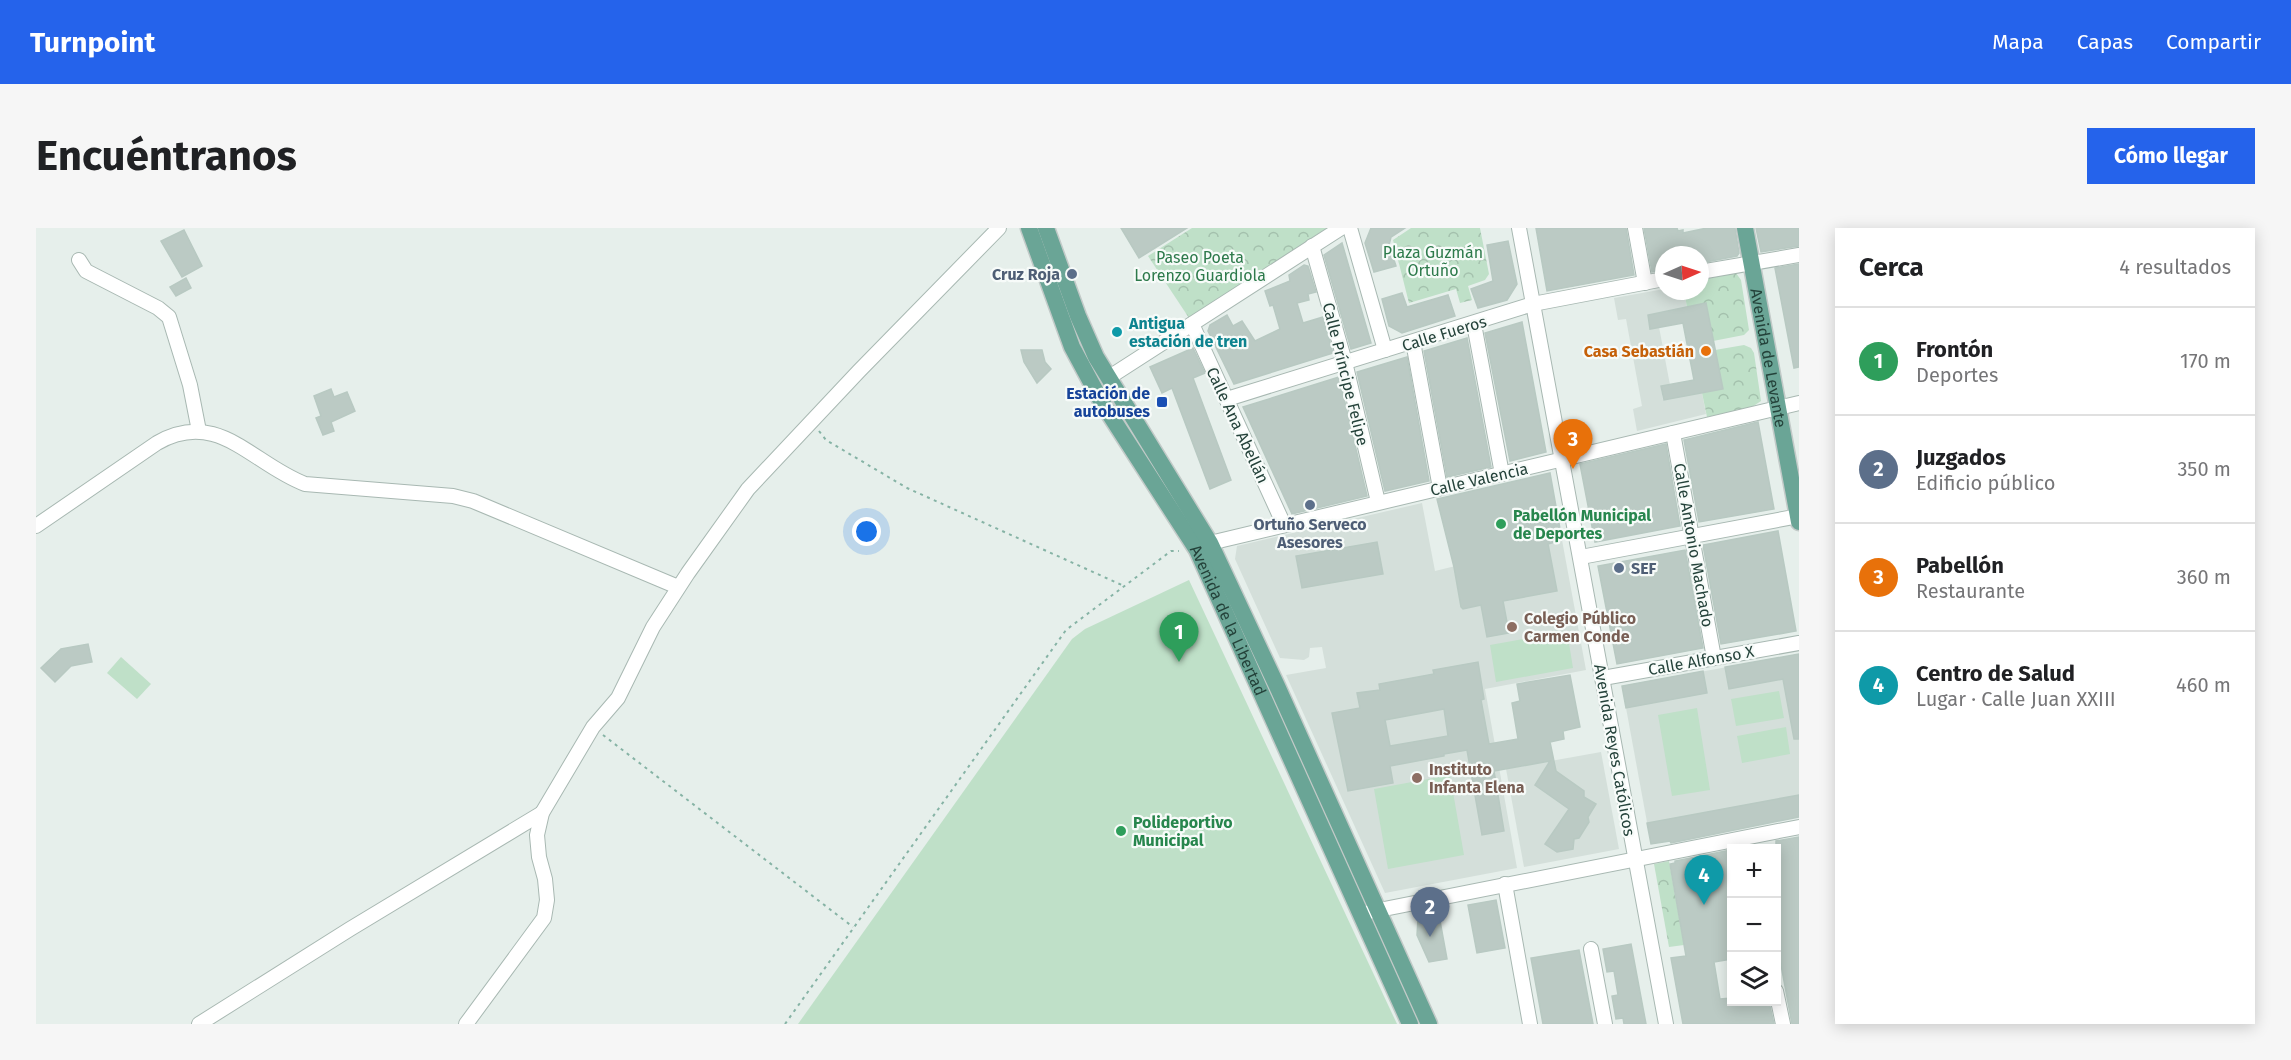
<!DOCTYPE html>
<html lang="es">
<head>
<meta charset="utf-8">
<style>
  :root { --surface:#fff; --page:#f6f6f6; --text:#202124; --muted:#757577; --line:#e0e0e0; --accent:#2563eb }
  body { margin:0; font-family:"Fira Sans",sans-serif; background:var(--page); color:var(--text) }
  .controls { position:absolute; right:18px; bottom:18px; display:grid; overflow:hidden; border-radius:0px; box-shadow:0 3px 15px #0003 }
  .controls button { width:54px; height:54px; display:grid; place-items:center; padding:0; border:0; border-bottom:2px solid var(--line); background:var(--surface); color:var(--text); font:30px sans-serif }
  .compass { position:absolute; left:1619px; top:18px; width:54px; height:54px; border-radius:50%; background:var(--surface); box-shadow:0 3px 15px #0003; rotate:87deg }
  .you { position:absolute; left:831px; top:304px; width:21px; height:21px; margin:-15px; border:4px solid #fff; border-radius:50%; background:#1a73e8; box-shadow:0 0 0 9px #1a73e833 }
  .badge { display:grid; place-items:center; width:39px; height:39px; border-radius:50%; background:var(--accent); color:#fff; font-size:20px; font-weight:700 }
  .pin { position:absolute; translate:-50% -50px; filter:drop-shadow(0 2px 3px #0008) }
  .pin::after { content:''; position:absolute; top:32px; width:21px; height:18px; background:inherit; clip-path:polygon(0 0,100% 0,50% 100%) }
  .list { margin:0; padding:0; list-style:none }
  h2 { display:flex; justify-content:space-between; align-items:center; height:78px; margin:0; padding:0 24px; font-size:26px }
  h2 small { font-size:20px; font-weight:400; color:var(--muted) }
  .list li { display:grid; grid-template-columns:39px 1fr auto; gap:18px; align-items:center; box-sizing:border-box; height:108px; padding:0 24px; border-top:2px solid var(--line) }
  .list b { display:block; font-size:22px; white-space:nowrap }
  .list p { margin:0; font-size:20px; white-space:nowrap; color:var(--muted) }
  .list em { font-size:20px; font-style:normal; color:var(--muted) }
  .icon { flex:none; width:33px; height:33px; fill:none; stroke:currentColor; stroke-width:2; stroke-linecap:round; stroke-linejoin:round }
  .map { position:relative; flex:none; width:1763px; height:796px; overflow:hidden; border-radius:0px }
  header { display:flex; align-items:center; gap:36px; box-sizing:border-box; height:84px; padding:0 30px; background:var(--accent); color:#fff }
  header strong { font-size:28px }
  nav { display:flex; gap:33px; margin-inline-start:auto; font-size:21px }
  .intro { display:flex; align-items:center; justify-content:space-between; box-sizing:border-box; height:144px; padding:0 36px }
  h1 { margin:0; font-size:42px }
  .button { padding:15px 27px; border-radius:0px; background:var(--accent); color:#fff; font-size:21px; font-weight:700 }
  main { display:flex; gap:36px; padding:0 36px }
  aside { flex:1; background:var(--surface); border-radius:0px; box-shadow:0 3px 15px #0003 }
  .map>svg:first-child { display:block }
  .built { fill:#d4dfda }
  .park { fill:url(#park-crowns) }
  .pitch { fill:#bfe0c8 }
  .building { fill:#bbcac4; stroke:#b8c9c2; stroke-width:1.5; fill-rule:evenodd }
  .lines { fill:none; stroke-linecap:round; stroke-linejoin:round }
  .minor-casing { stroke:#a8b8b2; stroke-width:16 }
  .major-casing { stroke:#c2cac8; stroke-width:19 }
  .path { stroke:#86b3a5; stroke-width:2; stroke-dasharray:3 4.5; stroke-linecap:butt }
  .minor { stroke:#fff; stroke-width:14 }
  .major { stroke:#6aa596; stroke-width:16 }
  .service-dot { fill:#5c6f8a; stroke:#f7fbf9; stroke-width:2 }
  .culture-dot { fill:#0f9aa8; stroke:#f7fbf9; stroke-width:2 }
  .food-dot { fill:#e8710a; stroke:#f7fbf9; stroke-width:2 }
  .transit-dot { fill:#1a4fb4; stroke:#f7fbf9; stroke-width:2 }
  .leisure-dot { fill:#2e9e5b; stroke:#f7fbf9; stroke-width:2 }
  .education-dot { fill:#8d6e63; stroke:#f7fbf9; stroke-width:2 }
  .labels { text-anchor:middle; stroke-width:4.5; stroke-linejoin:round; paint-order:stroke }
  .park-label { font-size:16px; fill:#2d7a4b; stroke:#f7fbf9 }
  .service-label { font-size:16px; font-weight:bold; fill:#4e5e75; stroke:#f7fbf9; text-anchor:end }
  .culture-label { font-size:16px; font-weight:bold; fill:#0d838f; stroke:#f7fbf9; text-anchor:start }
  .street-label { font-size:16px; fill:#24423a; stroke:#f7fbf9 }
  .food-label { font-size:16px; font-weight:bold; fill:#c56008; stroke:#f7fbf9; text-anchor:end }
  .transit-label { font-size:16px; font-weight:bold; fill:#164399; stroke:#f7fbf9; text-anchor:end }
  .leisure-label { font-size:16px; font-weight:bold; fill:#27864d; stroke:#f7fbf9; text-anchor:start }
  .education-label { font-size:16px; font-weight:bold; fill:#785e54; stroke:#f7fbf9; text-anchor:start }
</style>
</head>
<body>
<header>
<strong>Turnpoint</strong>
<nav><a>Mapa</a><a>Capas</a><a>Compartir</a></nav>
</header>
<div class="intro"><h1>Encuéntranos</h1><a class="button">Cómo llegar</a></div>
<main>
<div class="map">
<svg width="1763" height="796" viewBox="0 0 1763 796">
  <defs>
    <pattern id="park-crowns" width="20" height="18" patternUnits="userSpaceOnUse" patternTransform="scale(1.5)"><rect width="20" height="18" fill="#bfe0c8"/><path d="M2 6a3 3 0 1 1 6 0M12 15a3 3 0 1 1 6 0" fill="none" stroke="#a4c1ad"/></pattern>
  </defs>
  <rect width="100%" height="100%" fill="#e6efeb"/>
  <g class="built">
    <path d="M1628,61v2h20l3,16 -39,8 2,14 9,-2 11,58 -9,2 2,13 39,-7 4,21 -69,17 -4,-22 9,-3 -16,-87 -8,1 -4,-22z"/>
    <path d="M1386,275l13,68 127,-31 24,130 -101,19 32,179 -132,25 -99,-218 40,-7 -4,-21 -12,1 -1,9 -5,3 -24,-2 -45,-99 2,-13z"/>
    <path d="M1763,426v163l-148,27 -29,-158z"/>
    <path d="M1565,524l18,97 -95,18 -18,-98z"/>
  </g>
  <g class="park">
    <path d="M1156,0h135l-138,90 -41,-62z"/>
    <path d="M1375,0h69l9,46 -4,6 -17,6 4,14 -12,3 -4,-14 -47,14 -16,-63z"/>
    <path d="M1696,44l4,1 5,7 8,50 -5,5 -31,6 -7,-37 -19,3 -3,-16h16v-13z"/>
    <path d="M1708,117l7,3 3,5 7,48 -9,6 -45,10 -5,-24 20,-4 -7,-39z"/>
    <path d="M1633,633l15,84 -15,2 -15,-83z"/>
  </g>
  <g class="pitch">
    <path d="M1153,352l208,444h-599l274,-385 13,-10z"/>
    <path d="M1531,403l6,37 -77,14 -6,-37z"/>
    <path d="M85,429l30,27 -14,15 -30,-26z"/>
    <path d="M1743,463l5,27 -48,8 -5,-27z"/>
    <path d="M1661,480l13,82 -38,6 -14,-81z"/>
    <path d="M1750,499l4,27 -48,9 -5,-27z"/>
    <path d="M1414,547l14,80 -76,14 -14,-80z"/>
  </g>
  <g class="building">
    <path d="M1085,0h66l-48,30z"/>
    <path d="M1335,0h34l-14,9 -2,8 7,21 -22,6 -9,-29z"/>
    <path d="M1500,0h90l8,47 -87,16z"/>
    <path d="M1608,0h33l1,3 5,-1v3l24,-5h28l4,25 -2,3 -37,7v-8h-36v15l-12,2z"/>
    <path d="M1720,0h43v18l-38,6z"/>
    <path d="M148,2l18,36 -20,11 -21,-36z"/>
    <path d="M1472,13l9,43 -10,16 -29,8 -7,-19 22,-8 -6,-36z"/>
    <path d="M1306,15l29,100 -20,6 -27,-94z"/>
    <path d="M1763,36v103l-5,1 -19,-100z"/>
    <path d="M1268,37l4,1 8,26 -8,2 1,6 -12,3 6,20 20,-6 10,36 -99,31 -26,-53 2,-6 17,-10 6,11 9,-5 13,20 25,-12 -7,-24 -3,1 -5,-15 25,-10 -1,-6z"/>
    <path d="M150,50l5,10 -15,8 -6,-9z"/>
    <path d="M1366,65l5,14 41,-12 7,21 -53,17 -13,-7 -7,-27z"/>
    <path d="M1670,75l17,86 -59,11 -3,-14 33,-6 -11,-57 -33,6 -2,-14z"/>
    <path d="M1486,94l24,130 -36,9 -25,-128z"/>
    <path d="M1431,110l24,129 -44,10 -23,-126z"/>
    <path d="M1157,120l12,25 -12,5 38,102 -21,9 -38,-101 -10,5 -12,-26z"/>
    <path d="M985,122h21l3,12 6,7 -14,14 -13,-21z"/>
    <path d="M1371,129l22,124 -44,10 -28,-119z"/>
    <path d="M1303,149l28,119 -75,18 -49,-107z"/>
    <path d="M295,161l3,8 13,-5 8,19 -24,11 3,9 -11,4 -7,-17 5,-2 -7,-20z"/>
    <path d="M1722,194l16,87 -75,13 -15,-82z"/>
    <path d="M1630,216l14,82 -85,16 -15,-78z"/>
    <path d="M1514,245l12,67 -14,4 9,47 -54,10 6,32 -22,4 -6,-32 -18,4 -2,-2 -7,-40 -17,-68z"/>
    <path d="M1742,303l18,100 -75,13 -18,-99z"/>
    <path d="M1341,314l6,32 -81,14 -6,-32z"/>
    <path d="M1649,322l18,98 -86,16 -19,-98z"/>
    <path d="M52,416l4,18 -21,4 -16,16 -14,-14 20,-19z"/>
    <path d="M1763,426v85h-5l-11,-60 -54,10 -4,-22z"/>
    <path d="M1442,434l6,37 -3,1 8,44 29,-5 -6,-36 8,-2 -3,-17 53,-9 10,52 -17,4 1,8 -14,3 6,29 28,20v6l12,7 -8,13 1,5 -10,16 -5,1 -1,10 -16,3 -12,-8 24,-35 -34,-24 15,-24 -56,10 10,60 -22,4 -15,-85 -23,4v2l-54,10 3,17 -45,8 -16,-78 28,-5 -3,-15 23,-3 -1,-6 55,-10 -1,-4zM1408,481l4,27 -58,10 -5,-26z"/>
    <path d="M1667,443l4,22 -81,15 -4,-22z"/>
    <path d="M1763,567v22l-128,26 -1,-2 -19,3 -4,-21z"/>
    <path d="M1763,609v187h-7l-16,-86v-97z"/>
    <path d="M1695,622v109l-17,3 6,37 11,-1v4h38l5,22h-91l-12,-66 15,-2 -16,-92 5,-1v-2z"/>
    <path d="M1460,672l9,48 -28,5 -9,-48z"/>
    <path d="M1402,682l9,49 -18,3 -12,-27 1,-16 4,-5z"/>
    <path d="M1595,716l15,80h-22l-1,-6 -7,1 -4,-23 6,-1 -4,-24 -7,1 -4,-23z"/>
    <path d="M1543,722l14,74h-50l-12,-66z"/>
  </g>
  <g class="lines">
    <defs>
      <g id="minor">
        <path d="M1314,0l35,122"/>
        <path d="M1483,0l147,796"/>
        <path d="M1599,0l10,55"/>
        <path d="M1276,18l33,116 33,140"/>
        <path d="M43,32l7,11 72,37 11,9 21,68 9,46"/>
        <path d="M1664,44l99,-17"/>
        <path d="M1156,96l92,201"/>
        <path d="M1438,96l28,150"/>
        <path d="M1377,114l27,146"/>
        <path d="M1072,150l233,-150"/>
        <path d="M1191,171l306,-95 131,-25"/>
        <path d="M1637,205l41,225"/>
        <path d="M0,298l121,-83c61,-35 95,21 148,41l148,12 20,5 205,86"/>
        <path d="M1165,320l9,-5 589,-140"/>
        <path d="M1545,329l218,-41"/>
        <path d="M1567,450l196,-35"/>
        <path d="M1469,656l25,140"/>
        <path d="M1333,684l430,-85"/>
        <path d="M1555,721l14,75"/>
        <path d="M1740,763l7,33"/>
        <path d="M163,796l151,-95 192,-116"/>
        <path d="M430,796l78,-106 3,-18 -2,-21 -6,-22 -2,-22 5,-22 51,-86 25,-29 35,-71 35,-54 60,-84 111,-118 140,-143"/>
      </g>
      <g id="major">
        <path id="s1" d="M993,0l43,119 29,54 96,149 213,474"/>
        <path d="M1010,0l32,88 18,41 114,186 67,143 152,338"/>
        <path id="s2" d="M1709,0l54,294"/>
      </g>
    </defs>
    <use href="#minor" class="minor-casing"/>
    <use href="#major" class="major-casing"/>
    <g class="path">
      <path d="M783,203l7,9 81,48 217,98"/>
      <path d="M567,507l250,192"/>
      <path d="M749,796l281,-394 105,-79h8"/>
    </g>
    <use href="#minor" class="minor"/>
    <use href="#major" class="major"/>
  </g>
  <g class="service-dot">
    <circle cx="1036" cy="46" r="6"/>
    <circle cx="1274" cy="277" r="6"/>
    <circle cx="1583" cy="340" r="6"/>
  </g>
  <circle class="culture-dot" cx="1081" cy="104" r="6"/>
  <circle class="food-dot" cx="1670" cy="123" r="6"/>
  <rect class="transit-dot" x="1120" y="168" width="12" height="12" rx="3"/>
  <g class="leisure-dot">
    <circle cx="1465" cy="296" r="6"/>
    <circle cx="1085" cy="603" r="6"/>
  </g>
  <g class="education-dot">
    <circle cx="1476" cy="399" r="6"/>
    <circle cx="1381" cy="550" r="6"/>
  </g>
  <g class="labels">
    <g class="park-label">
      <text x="1397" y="30">Plaza Guzmán<tspan x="1397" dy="18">Ortuño</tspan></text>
      <text x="1164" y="35">Paseo Poeta<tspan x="1164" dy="18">Lorenzo Guardiola</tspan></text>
    </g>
    <g class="service-label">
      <text x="1024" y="52">Cruz Roja</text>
      <text x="1274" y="302" text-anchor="middle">Ortuño Serveco<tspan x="1274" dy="18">Asesores</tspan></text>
      <text x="1595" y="346" text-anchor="start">SEF</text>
    </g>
    <g class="culture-label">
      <text x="1093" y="101">Antigua<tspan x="1093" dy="18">estación de tren</tspan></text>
    </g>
    <g class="street-label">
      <text transform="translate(1408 105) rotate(-17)" y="6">Calle Fueros</text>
      <text dy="6" stroke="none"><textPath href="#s2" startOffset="132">Avenida de Levante</textPath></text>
      <text transform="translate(1310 146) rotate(76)" y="6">Calle Príncipe Felipe</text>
      <text transform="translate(1202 197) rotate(65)" y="6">Calle Ana Abellán</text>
      <text transform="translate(1443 251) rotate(-13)" y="6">Calle Valencia</text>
      <text transform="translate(1658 317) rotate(80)" y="6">Calle Antonio Machado</text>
      <text dy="6" stroke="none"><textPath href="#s1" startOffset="442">Avenida de la Libertad</textPath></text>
      <text transform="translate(1665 432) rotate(-10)" y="6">Calle Alfonso X</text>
      <text transform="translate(1579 522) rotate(80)" y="6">Avenida Reyes Católicos</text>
    </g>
    <g class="food-label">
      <text x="1658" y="129">Casa Sebastián</text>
    </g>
    <g class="transit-label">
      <text x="1114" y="171">Estación de<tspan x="1114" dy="18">autobuses</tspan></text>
    </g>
    <g class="leisure-label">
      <text x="1477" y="293">Pabellón Municipal<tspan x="1477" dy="18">de Deportes</tspan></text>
      <text x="1097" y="600">Polideportivo<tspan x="1097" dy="18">Municipal</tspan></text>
    </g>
    <g class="education-label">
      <text x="1488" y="396">Colegio Público<tspan x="1488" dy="18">Carmen Conde</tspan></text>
      <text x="1393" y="547">Instituto<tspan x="1393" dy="18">Infanta Elena</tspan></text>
    </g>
  </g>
</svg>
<div class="controls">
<button>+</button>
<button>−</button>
<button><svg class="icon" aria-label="layers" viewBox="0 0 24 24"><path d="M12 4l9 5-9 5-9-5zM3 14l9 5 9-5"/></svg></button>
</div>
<svg class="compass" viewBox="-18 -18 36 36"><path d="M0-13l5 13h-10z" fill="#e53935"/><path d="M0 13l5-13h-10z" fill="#757577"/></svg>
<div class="you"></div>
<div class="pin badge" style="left:1143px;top:434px;background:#2e9e5b">1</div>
<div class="pin badge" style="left:1394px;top:709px;background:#5c6f8a">2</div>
<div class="pin badge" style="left:1537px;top:241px;background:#e8710a">3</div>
<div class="pin badge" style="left:1668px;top:677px;background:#0f9aa8">4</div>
</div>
<aside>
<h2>Cerca<small>4 resultados</small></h2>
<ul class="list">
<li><span class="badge" style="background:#2e9e5b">1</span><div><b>Frontón</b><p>Deportes</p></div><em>170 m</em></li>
<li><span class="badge" style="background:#5c6f8a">2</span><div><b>Juzgados</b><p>Edificio público</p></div><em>350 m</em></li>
<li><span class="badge" style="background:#e8710a">3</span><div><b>Pabellón</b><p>Restaurante</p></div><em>360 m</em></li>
<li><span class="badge" style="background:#0f9aa8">4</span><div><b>Centro de Salud</b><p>Lugar · Calle Juan XXIII</p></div><em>460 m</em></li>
</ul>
</aside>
</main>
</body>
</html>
